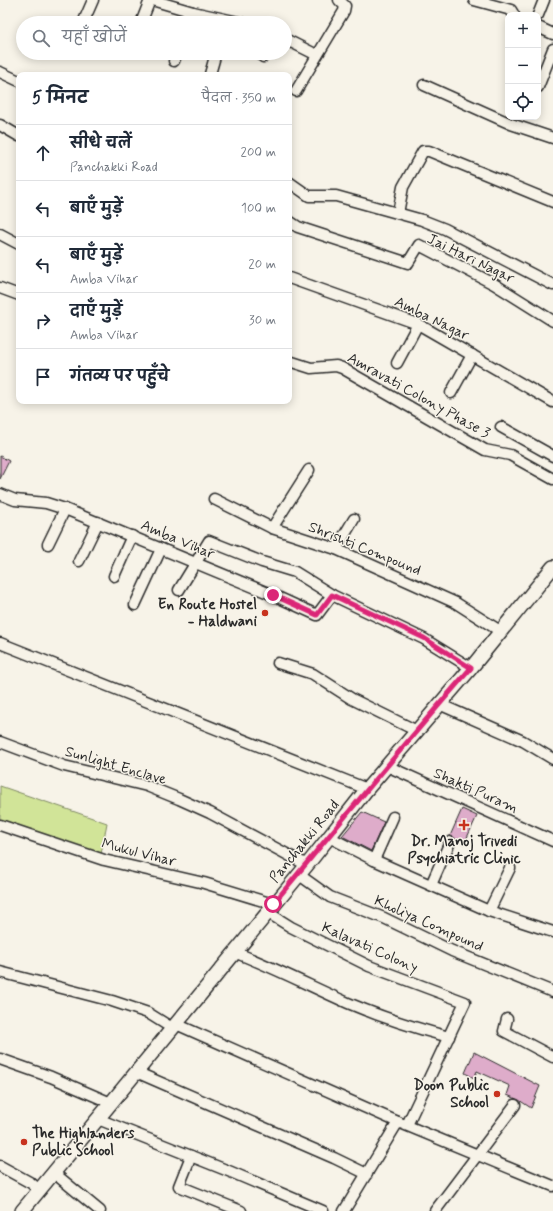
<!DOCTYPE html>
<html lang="hi">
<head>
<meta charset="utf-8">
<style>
  :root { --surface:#fff; --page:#f6f6f7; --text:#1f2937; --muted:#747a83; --line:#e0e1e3 }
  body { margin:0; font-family:Mynerve,"Playpen Sans Deva",sans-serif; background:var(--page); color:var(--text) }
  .controls { position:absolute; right:12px; top:12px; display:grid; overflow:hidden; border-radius:8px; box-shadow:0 2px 10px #0003 }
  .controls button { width:36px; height:36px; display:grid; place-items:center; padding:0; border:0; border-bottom:1px solid var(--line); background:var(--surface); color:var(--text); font:20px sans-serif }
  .stop { position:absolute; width:12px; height:12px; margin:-9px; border:3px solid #db2777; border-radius:50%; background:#fff }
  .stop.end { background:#db2777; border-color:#fff; box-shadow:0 1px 4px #0008 }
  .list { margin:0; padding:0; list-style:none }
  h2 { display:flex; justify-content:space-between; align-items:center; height:52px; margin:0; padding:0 16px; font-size:17px }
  h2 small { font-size:13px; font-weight:400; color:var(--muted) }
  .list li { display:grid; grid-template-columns:26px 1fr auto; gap:12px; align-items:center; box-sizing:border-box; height:56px; padding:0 16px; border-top:1px solid var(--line) }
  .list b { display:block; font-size:15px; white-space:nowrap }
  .list p { margin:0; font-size:13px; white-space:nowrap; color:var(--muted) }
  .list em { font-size:13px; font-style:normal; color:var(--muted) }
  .icon { flex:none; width:22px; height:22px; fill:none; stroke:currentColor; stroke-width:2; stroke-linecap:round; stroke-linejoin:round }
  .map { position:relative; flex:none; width:553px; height:1211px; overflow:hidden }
  .search { position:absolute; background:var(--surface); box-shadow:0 2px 10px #0003; left:16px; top:16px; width:276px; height:44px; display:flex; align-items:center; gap:10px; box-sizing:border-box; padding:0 14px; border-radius:22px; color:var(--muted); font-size:15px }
  .panel { position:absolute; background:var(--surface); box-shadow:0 2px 10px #0003; left:16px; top:72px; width:276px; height:332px; border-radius:8px }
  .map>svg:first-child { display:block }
  .green { fill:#d1e498; stroke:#7e8862 }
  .building { fill:#deacca; stroke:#2b2b2b }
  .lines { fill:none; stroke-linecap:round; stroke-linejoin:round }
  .minor-casing { stroke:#2b2b2b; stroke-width:13 }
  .major-casing { stroke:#2b2b2b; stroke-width:16 }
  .minor { stroke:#f7f3e8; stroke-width:10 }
  .major { stroke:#f7f3e8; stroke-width:13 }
  .route { stroke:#db2777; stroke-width:5 }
  .poi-dot { fill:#c8321e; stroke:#f7f3e8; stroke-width:1.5 }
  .labels { text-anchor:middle; stroke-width:3; stroke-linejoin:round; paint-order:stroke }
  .street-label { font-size:15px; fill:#2b2b2b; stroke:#f7f3e8 }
  .poi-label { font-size:15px; font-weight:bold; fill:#2b2b2b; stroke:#f7f3e8; text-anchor:end }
</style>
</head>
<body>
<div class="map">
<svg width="553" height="1211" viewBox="0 0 553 1211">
  <rect width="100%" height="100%" fill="#f7f3e8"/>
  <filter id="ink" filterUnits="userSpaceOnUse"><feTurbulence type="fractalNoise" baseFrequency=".025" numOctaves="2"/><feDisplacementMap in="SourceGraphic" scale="8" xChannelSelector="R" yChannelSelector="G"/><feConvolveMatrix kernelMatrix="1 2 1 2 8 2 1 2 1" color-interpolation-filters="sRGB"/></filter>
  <g filter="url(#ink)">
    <path class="green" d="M0,786l107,37 -6,31 -101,-35z"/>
    <g class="building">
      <path d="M0,456l9,5 -9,18z"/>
      <path d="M462,809l15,7 -13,28 -14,-8z"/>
      <path d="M362,812l22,10 -13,29 -29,-15z"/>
      <path d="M474,1052l66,34 -9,22 -12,-8 -12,-5 3,-9 -33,-15 -3,7 -9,-5z"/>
    </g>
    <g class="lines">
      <defs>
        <g id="minor">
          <path d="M152,0l41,12 50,11"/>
          <path d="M474,0l37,10 3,5"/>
          <path d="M538,15l6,-15"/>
          <path d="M83,23l10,-23"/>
          <path d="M141,23l9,-23"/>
          <path d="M189,23l4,-11"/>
          <path d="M538,27l15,7"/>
          <path d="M285,39l32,16"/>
          <path d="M263,57l2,-4"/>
          <path d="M174,61l3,-8"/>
          <path d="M0,72l19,9"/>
          <path d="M210,74l6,-21"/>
          <path d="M424,85l87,39 42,14"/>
          <path d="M538,87l15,-38"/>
          <path d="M296,91l48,-80 1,-5 -6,-6"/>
          <path d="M0,125l19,11"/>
          <path d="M289,182l20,14h27l86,24 23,9 108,56"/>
          <path d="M398,213l5,-26 20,-36h6l124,51"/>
          <path d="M289,221l9,6 110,36 11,-18 75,39 59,37"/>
          <path d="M0,234l19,10"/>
          <path d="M289,278l129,46 135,78"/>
          <path d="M0,288l19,7"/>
          <path d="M289,361l22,7 25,-2 6,2 143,82 25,5 43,24"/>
          <path d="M397,363l21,-39"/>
          <path d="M451,393l21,-38"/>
          <path d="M501,427l52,29"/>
          <path d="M0,494l15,6 31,3 19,6 208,86 44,20 15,-20"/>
          <path d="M214,499l58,29 64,21 120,54 44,28"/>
          <path d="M272,528l37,-58"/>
          <path d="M48,544l17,-35"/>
          <path d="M336,549l18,-30"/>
          <path d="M79,561l19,-39"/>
          <path d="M114,576l18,-40"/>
          <path d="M179,590l30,-49 53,21 33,10 37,23 92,44 47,29"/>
          <path d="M135,605l26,-56"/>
          <path d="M0,643l367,146"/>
          <path d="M278,663l35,11 39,25 65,32"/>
          <path d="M439,704l84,37 30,18"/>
          <path d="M0,742l64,24 83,20 32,13 31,14 97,52"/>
          <path d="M387,766l166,75"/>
          <path d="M0,825l104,35 100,23 69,21"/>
          <path d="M329,837l45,23 115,51 64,21"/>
          <path d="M374,860l19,-43"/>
          <path d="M298,874l32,23 54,21 68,33 101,41"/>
          <path d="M431,885l19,-43"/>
          <path d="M489,911l21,-43"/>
          <path d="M267,912l24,15 78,39 96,36 -58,123"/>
          <path d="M234,952c39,15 76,34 114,51 33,14 67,25 101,34"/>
          <path d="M0,972l112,29 36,12 24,15"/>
          <path d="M507,1019l-3,12 49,26"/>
          <path d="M176,1024l222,98 155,64"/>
          <path d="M0,1059l51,18 60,26"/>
          <path d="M136,1072l198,86 33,16"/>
          <path d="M98,1119l133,53 92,39"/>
          <path d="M191,1156l-12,30 62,25"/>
          <path d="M0,1166l31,17 8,7"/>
          <path d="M54,1173l46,38"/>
          <path d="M344,1211l54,-89"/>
          <path d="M435,1211l80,-106"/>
        </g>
        <path id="major" d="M22,1211l285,-346 60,-76 104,-121 82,-101"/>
      </defs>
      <use href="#minor" class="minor-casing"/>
      <use href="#major" class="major-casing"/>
      <use href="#minor" class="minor"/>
      <use href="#major" class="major"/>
    </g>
  </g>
  <g class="lines" filter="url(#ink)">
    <path class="route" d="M273,595l44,20 15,-20 92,43 47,30c-68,77 -133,157 -198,236"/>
  </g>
  <g class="poi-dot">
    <circle cx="265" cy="613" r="4"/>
    <path d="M462 819h4v4h4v4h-4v4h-4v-4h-4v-4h4z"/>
    <circle cx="497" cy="1094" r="4"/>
    <circle cx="24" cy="1142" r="4"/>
  </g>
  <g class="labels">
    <g class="street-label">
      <text transform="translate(471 258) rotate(26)" y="5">Jai Hari Nagar</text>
      <text transform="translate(432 318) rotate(26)" y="5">Amba Nagar</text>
      <text transform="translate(419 395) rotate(29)" y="5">Amravati Colony Phase 3</text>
      <text transform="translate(178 539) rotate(23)" y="5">Amba Vihar</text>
      <text transform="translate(365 548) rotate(22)" y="5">Shrishti Compound</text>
      <text transform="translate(116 765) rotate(16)" y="5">Sunlight Enclave</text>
      <text transform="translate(476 790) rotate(24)" y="5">Shakti Puram</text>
      <text transform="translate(304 841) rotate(-51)" y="5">Panchakki Road</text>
      <text transform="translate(139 852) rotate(14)" y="5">Mukul Vihar</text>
      <text transform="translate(429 923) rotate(24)" y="5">Kholiya Compound</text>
      <text transform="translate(370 947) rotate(24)" y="5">Kalavati Colony</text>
    </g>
    <g class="poi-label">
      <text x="257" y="609">En Route Hostel<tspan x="257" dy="17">- Haldwani</tspan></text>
      <text x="464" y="846" text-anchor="middle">Dr. Manoj Trivedi<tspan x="464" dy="17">Psychiatric Clinic</tspan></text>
      <text x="489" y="1090">Doon Public<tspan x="489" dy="17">School</tspan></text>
      <text x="32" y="1138" text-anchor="start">The Highlanders<tspan x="32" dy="17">Public School</tspan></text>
    </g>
  </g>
</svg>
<div class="controls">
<button>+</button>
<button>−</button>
<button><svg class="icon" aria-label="locate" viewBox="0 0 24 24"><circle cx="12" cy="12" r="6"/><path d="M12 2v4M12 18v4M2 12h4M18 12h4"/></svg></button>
</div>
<div class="stop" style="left:273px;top:904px"></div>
<div class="stop end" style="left:273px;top:595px"></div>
<div class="search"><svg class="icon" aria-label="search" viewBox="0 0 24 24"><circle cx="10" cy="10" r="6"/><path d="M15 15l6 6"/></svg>यहाँ खोजें</div>
<section class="panel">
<h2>5 मिनट<small>पैदल · 350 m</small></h2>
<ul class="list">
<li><svg class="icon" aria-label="ahead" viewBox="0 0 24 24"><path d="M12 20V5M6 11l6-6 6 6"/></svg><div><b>सीधे चलें</b><p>Panchakki Road</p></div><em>200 m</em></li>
<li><svg class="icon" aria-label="left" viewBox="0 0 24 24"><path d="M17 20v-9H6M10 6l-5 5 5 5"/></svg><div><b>बाएँ मुड़ें</b></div><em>100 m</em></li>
<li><svg class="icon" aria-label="left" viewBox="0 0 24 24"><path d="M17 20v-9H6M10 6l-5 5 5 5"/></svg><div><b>बाएँ मुड़ें</b><p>Amba Vihar</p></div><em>20 m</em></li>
<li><svg class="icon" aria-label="right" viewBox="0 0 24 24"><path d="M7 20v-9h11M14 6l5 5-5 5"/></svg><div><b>दाएँ मुड़ें</b><p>Amba Vihar</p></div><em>30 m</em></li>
<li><svg class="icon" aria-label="arrive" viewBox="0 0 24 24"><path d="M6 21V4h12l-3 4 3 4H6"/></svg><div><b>गंतव्य पर पहुँचे</b></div></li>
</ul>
</section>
</div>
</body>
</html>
